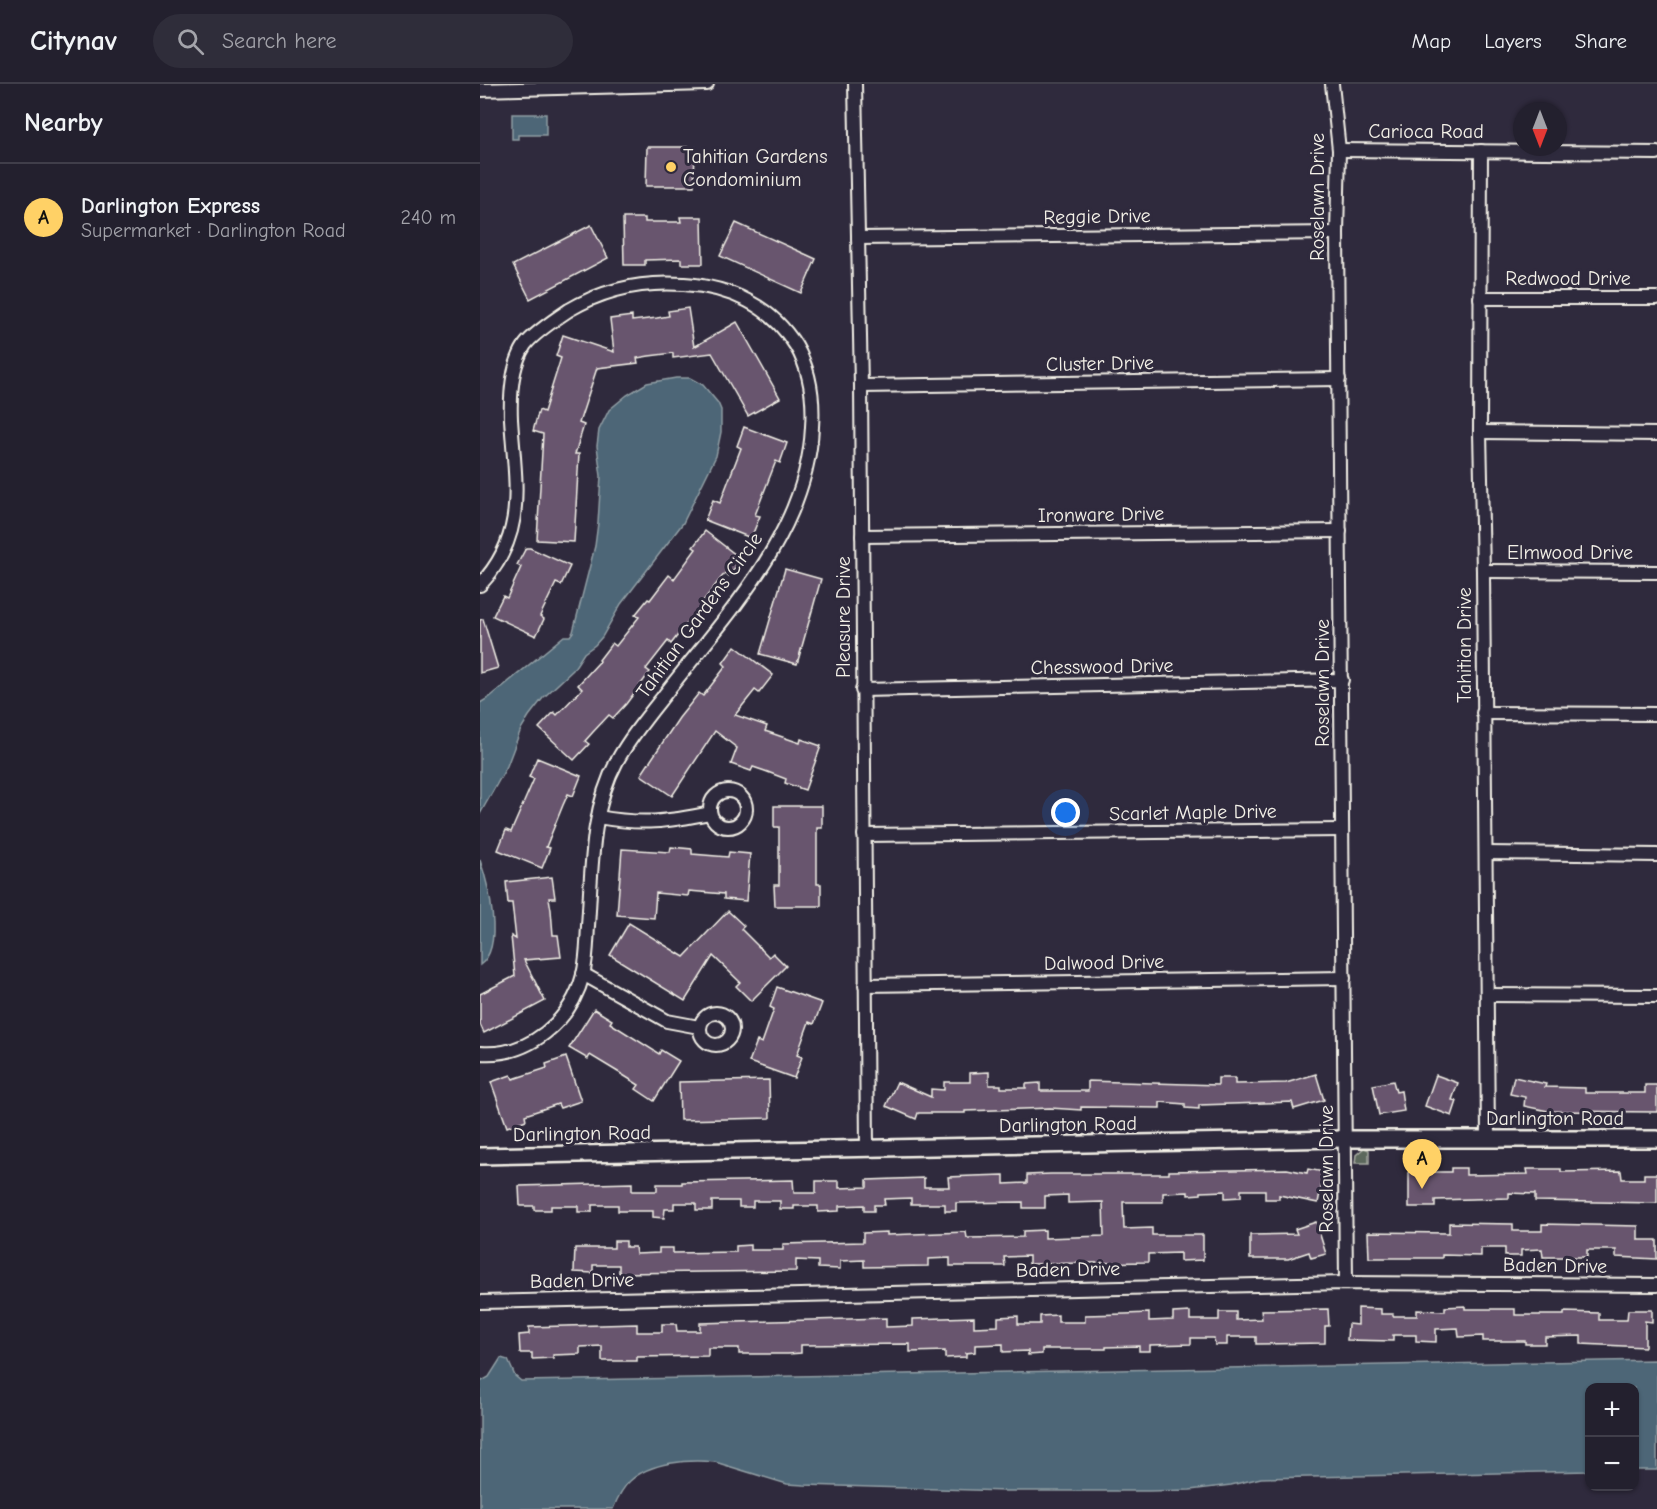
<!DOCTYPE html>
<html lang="en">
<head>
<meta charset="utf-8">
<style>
  :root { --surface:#23202e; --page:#2f2d3a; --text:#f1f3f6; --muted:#a3a3aa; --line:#403e4a; --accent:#ffd166 }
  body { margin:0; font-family:"Comic Neue",sans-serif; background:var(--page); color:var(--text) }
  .controls { position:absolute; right:18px; bottom:18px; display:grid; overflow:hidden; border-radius:12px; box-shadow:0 2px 4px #0004 }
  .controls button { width:54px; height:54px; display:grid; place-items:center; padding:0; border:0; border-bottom:2px solid var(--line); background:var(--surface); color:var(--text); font:30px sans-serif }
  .compass { position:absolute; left:1033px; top:18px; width:54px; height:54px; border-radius:50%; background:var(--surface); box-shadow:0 2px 4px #0004; rotate:180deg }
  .you { position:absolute; left:586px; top:729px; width:21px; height:21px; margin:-15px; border:4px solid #fff; border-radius:50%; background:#1a73e8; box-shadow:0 0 0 9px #1a73e833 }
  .badge { display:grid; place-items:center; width:39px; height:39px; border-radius:50%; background:var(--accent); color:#111; font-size:20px; font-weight:700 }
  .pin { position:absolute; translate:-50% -50px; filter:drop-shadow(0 2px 3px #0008) }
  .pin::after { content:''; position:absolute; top:32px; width:21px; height:18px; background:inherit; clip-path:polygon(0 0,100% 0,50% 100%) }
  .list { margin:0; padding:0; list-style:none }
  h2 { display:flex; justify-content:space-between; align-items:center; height:78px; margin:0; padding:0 24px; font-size:26px }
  h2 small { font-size:20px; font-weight:400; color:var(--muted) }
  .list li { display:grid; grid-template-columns:39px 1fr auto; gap:18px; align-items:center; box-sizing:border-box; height:108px; padding:0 24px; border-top:2px solid var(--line) }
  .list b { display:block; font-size:22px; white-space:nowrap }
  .list p { margin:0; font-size:20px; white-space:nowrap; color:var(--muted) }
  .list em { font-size:20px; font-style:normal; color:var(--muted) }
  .icon { flex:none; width:33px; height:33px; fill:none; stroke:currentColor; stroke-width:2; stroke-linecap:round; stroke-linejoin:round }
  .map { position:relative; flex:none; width:1177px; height:1425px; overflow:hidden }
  header { display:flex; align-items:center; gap:36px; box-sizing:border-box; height:84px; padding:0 30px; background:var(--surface); border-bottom:2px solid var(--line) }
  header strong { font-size:28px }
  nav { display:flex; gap:33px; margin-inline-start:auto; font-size:21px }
  .search { width:420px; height:54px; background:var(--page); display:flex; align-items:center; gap:15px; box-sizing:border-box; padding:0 21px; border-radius:33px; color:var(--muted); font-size:22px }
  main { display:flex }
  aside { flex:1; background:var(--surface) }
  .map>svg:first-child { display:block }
  .green { fill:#5c675c; stroke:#a8aca2; stroke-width:1.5 }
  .water { fill:#4d6677; stroke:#909ea4; stroke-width:1.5 }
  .building { fill:#67556e; stroke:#f4f1e8; stroke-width:1.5 }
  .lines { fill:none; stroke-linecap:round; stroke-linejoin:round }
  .minor-casing { stroke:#f4f1e8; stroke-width:16 }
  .tertiary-casing { stroke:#f4f1e8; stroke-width:20 }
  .minor { stroke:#2f2a3d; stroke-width:12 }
  .tertiary { stroke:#2f2a3d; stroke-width:15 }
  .poi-dot { fill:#ffd166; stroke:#2f2a3d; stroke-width:2 }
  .labels { text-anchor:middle; stroke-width:6; stroke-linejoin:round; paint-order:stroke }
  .street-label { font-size:20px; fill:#f4f1e8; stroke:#2f2a3d }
  .poi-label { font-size:20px; fill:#f4f1e8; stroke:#2f2a3d; text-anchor:start }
</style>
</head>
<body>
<header>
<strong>Citynav</strong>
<div class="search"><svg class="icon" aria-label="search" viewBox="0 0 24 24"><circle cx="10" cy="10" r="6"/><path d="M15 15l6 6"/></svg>Search here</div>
<nav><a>Map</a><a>Layers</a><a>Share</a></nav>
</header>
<main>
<aside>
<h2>Nearby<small></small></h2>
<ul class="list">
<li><span class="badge">A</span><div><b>Darlington Express</b><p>Supermarket · Darlington Road</p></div><em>240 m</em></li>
</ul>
</aside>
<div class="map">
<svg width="1177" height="1425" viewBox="0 0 1177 1425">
  <rect width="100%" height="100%" fill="#2f2a3d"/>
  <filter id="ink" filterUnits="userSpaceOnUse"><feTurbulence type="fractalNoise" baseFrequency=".0167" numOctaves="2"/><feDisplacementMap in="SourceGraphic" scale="12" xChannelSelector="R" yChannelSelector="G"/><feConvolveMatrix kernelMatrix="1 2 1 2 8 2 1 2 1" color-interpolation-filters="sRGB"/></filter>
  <g filter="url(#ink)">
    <path class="green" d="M884,1064l5,2v13h-14l1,-8z"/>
    <g class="water">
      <path d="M32,30h34v21h-28v4h-6z"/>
      <path d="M196,294h14l13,7 15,18 3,7v22l-5,24 -33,67 -62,81 -19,33 -7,8 -11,8 -11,17 -30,28 -14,18 -8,13 -14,37 -27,48v-111l10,-6 74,-61h6l3,-4 22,-86 3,-23 3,-47 -4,-30 2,-16 10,-20 18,-15 20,-12z"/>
      <path d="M0,776c8,24 25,87 0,105z"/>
      <path d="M21,1274l7,2 7,16 6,5 1136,-21v110h-22l-1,-82h-44l-1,83 -328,7 -30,7 -41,5 -41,1h-143l-202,-6 -17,-1 -72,-22c-26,-3 -65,0 -85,19 -8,7 -13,18 -17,28h-133v-127l9,-5z"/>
    </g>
    <g class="building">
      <path d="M167,63h48l-1,39h-48z"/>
      <path d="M200,133h22l1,47h-22v-5l-36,1v5h-21l-1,-47h22v4h36z"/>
      <path d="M256,139l80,36 -15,34 -81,-37z"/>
      <path d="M111,141l17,33 -78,41 -17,-34z"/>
      <path d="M208,224l6,39 43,-25 43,76 -32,18 -36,-63 -39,5v-5l-24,3 -12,2 1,5 -41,5 -18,55 5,2 -9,29h4l-5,88 -37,-2 6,-106 -10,-3 6,-21 5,2 17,-54 -5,-2 7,-21 51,17 -4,-33 22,-3v5l25,-3 12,-2 -1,-5z"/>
      <path d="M264,343l43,16 -7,20 -4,-2 -21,54 5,1 -9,22 -46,-18 8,-20 7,3 21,-55 -4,-2z"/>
      <path d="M225,447l36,28 -12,17 -4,-3 -22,28 4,3 -13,18 -4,-3 -19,25 -3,-3 -22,28 4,3 -24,32 -13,14 -4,-3 -16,17 -8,9 4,3 -15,16 -35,-32 15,-16 3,3 25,-26 -4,-4 22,-24 -1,-1 13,-17 4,3 23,-29 -4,-2 13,-16 2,1 19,-25 5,4 22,-30 -3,-2z"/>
      <path d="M46,464h4l40,18 -9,19 -5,-2 -16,33 4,3 -8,17 -43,-20 10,-20 4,2 14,-31 -4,-2z"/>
      <path d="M305,485l36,10 -24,85 -37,-10z"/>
      <path d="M3,535l15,49 -18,5v-53z"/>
      <path d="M255,562l38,29 -14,18 -4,-3 -20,25 32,11 -2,5 35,12 1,-4 20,7 -16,44 -20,-7 1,-4 -21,-8 -12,-4 -2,4 -20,-7 6,-16 -22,-17 -43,65 -31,-21 38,-57 20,-25 4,3 23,-30 -3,-3z"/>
      <path d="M57,674l44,18 -8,20 -5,-2 -5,11 -17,42 4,1 -8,20 -44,-18 8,-20 5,2 23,-53 -5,-2z"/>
      <path d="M294,722h48v22h-5v56h4v22h-46l-1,-21h5v-58h-5z"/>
      <path d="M191,763l21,2v5l36,3 1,-5 21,2 -4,47 -22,-2v-5l-35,-3 -1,5 -32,-3 -2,25 -37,-3 5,-66 48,3z"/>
      <path d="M72,793l3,21h-6l2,12 2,25h5l3,22 -37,3 21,41 -61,32 -4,-9v-30l35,-18 -4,-40 5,3 -4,-36h-4l-2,-21z"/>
      <path d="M248,827l16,15 -3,3 28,28 4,-4 13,13 -35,35 -15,-15 4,-4 -27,-26 -28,45 -75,-46 19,-32 55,34z"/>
      <path d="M297,903l45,16 -8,21 -5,-2 -12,33 5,2 -8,21 -45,-16 8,-21 5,2 12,-34 -4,-2z"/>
      <path d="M114,925l18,11 -2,3 49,31 2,-4 18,11 -25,40 -18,-12 3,-4 -21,-13 -28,-17 -2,4 -19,-11z"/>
      <path d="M86,973l15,44 -21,7 -2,-4 -33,11 1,5 -19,7 -16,-45 20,-7 2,4 34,-11 -1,-4z"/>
      <path d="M509,988v13h12v3h25v-4l14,-1v8h48v-10l130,4v-7h17v6l51,-1 30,-9 8,26 -30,9 -2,-7 -93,3v4l-14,-1v-4l-25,-2v6l-79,-1v3l-31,-2 -85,3v2h-47l-2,6 -30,-13 11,-24 34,15v-8l13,1v-8h26v-9z"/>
      <path d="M956,991l22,8 -6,17 5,1 -5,15 -27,-10z"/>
      <path d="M1034,993l32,7 -1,3 40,1v5h60v-8h12v27l-109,-1 -24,-5 1,-9 -15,-3z"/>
      <path d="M289,996l1,38 -90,2 -1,-38z"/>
      <path d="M913,997l3,11 5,-1 3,20 -25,4 -6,-30z"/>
      <path d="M971,1084h15v7l62,-1 -1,-5h34v3l60,-1 1,8h22v-5h13v29l-122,-2v-7l-26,-1v5l-74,2v7h-26v-35h42z"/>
      <path d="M807,1085l20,4 1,-4 16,3 -6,31 -39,-8v4h-14v-9h-24v7l-16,1v-7l-24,1v2l-13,1v-3l-25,1v9h-40l1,27 28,-1v7h51v25l-23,1v-8l-32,1v8l-119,2v-8l-25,1 1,9h-55v-8l-22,1v7l-64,1v-7l-24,1v8l-22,-1v-7l-22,-1v11l-177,2v-8h-26v8l-19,-1 1,-24h39v-7h12v6h9l1,7 23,-1v-5h14v5l63,-1v-6l14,-1v5h33v-6l80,-2v-9l24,-1v3l79,-3 1,6 56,-1v-6l22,-1v8l59,-2 -1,-34 -35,1v-8l-23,1v12h-22v-6l-67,1v8h-11v-7h-34v-6l-27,1 1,6h-11v6h-10v-6l-25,1v5l-21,1v-6h-24v3h-14v-8h-27v6h-14v-6h-27v9h-16v-7h-22v6h-9l-1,9 -11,-1v-6h-35v-6h-26v7h-14v-6h-27v4h-17v-4h-14l-1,-20 113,-3v8h25v-7h25v-2l111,-2 1,13h22v-12h23v7l28,-1v-7l57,-2v9h25l-1,-10 25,-1 31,-1v9l23,-1v-8l24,-1h118v-3z"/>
      <path d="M836,1138l10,32 -15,4 -2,-6 -21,7h-38v-24l47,-1 -2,-5z"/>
      <path d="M969,1139l64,1v7h29v-7l96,2v14h19v19l-41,-2v-7h-29v7h-44l-1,-8 -21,1v6h-16v-8h-24v8l-39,-1v3h-73l-1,-26 81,1z"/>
      <path d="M985,1222v3h50v6h49v-3l35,1v7h28l1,-10h24v12l-7,-1v26l-64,-3v-8l-36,1v7h-20v-3h-42v-5l-24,1 -1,-9 -22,1v13l-20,-1v-6h-23v6l-46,-1 1,-16 10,1v-17l23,1v5h12v2h24v-6l28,1v-4z"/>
      <path d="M848,1225l1,17h-4v17l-69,1v-7h-29v8h-12l-1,-7h-23v6l-41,1v6h-11v-5l-33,1v2h-64v5l-14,1v-4l-25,1v-8l-28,1v7l-9,1v4l-21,1v-7l-35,1v-8l-109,1v8l-13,1h-49v-6h-31v8l-71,1v4h-35v-15l-22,1v7l-27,1v3l-21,1v-6h-12l-1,-18 10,-1v-7l108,-3v8h25v-8h14l1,7h23v-8l186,-5v9l27,-1v-7l61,-2v10l24,-1v-9l20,-1v8h22v-8l18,-1v7h27v-7l40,-1 24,-1v8l24,-1v-7l17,-1v8h29v-8h17v8l26,-1 -1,-9z"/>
    </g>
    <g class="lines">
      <defs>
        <g id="minor">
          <path d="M375,0l6,302 6,763"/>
          <path d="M852,0l7,66 -2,83 9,1050"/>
          <path d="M0,6l227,-6"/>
          <path d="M859,66l318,3"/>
          <path d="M1001,67l-1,281 3,139 5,567"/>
          <path d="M378,154l479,-5"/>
          <path d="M1000,214h177"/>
          <path d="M381,302l478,-7"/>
          <path d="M1000,348l177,2"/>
          <path d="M382,452l478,-5"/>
          <path d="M1003,487l174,1"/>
          <path d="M0,501c48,-51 35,-102 31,-166 -1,-24 0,-53 14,-74 9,-12 32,-27 44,-35 35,-21 74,-29 115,-26 45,3 87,21 112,62 14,24 18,52 16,81 -5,108 -88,190 -150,271 -16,20 -33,41 -45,63 -27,50 -25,110 -29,165 -1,16 -1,33 -5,49 -12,46 -54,82 -103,78"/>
          <path d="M382,606l480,-10"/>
          <path d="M1003,629l174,1"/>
          <circle cx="248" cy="725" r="18"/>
          <path d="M118,733c44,8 69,5 112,-4"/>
          <path d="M384,751l478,-5"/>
          <path d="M1006,769l171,2"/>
          <path d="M103,890l84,47 32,6"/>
          <path d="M385,901l479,-7"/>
          <path d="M1007,911l170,1"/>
          <circle cx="236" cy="945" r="16"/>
          <path d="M0,1218l866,-19 311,2"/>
        </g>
        <path id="tertiary" d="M0,1072l864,-17h313"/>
      </defs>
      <use href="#minor" class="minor-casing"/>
      <use href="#tertiary" class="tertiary-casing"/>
      <use href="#minor" class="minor"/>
      <use href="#tertiary" class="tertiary"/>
    </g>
  </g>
  <circle class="poi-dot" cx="191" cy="83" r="6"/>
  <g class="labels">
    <g class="street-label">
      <text x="946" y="54">Carioca Road</text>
      <text transform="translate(837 113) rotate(-90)" y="7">Roselawn Drive</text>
      <text transform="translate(617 132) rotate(-1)" y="7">Reggie Drive</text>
      <text x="1088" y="201">Redwood Drive</text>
      <text transform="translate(620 279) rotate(-1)" y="7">Cluster Drive</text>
      <text transform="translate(621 430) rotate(-1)" y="7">Ironware Drive</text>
      <text x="1090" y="475">Elmwood Drive</text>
      <text transform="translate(219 531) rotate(-54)" y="7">Tahitian Gardens Circle</text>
      <text transform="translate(363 533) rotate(-90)" y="7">Pleasure Drive</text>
      <text transform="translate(984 561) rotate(-90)" y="7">Tahitian Drive</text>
      <text transform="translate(622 582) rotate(-1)" y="7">Chesswood Drive</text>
      <text transform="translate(842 599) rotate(-90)" y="7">Roselawn Drive</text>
      <text transform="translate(713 728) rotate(-1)" y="7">Scarlet Maple Drive</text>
      <text transform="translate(624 878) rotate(-1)" y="7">Dalwood Drive</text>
      <text x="1075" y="1041">Darlington Road</text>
      <text transform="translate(588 1040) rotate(-1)" y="7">Darlington Road</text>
      <text transform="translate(102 1049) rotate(-1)" y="7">Darlington Road</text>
      <text transform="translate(846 1085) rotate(-90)" y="7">Roselawn Drive</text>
      <text transform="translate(1075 1181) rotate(1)" y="7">Baden Drive</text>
      <text transform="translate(588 1185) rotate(-1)" y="7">Baden Drive</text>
      <text transform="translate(102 1196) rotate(-1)" y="7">Baden Drive</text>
    </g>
    <g class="poi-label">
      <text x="203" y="79">Tahitian Gardens<tspan x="203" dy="23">Condominium</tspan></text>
    </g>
  </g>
</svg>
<div class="controls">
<button>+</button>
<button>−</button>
</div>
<svg class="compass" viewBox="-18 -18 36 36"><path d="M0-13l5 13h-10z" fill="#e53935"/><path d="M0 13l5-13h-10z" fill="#a3a3aa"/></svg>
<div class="you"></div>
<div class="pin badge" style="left:942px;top:1105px">A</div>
</div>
</main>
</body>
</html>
